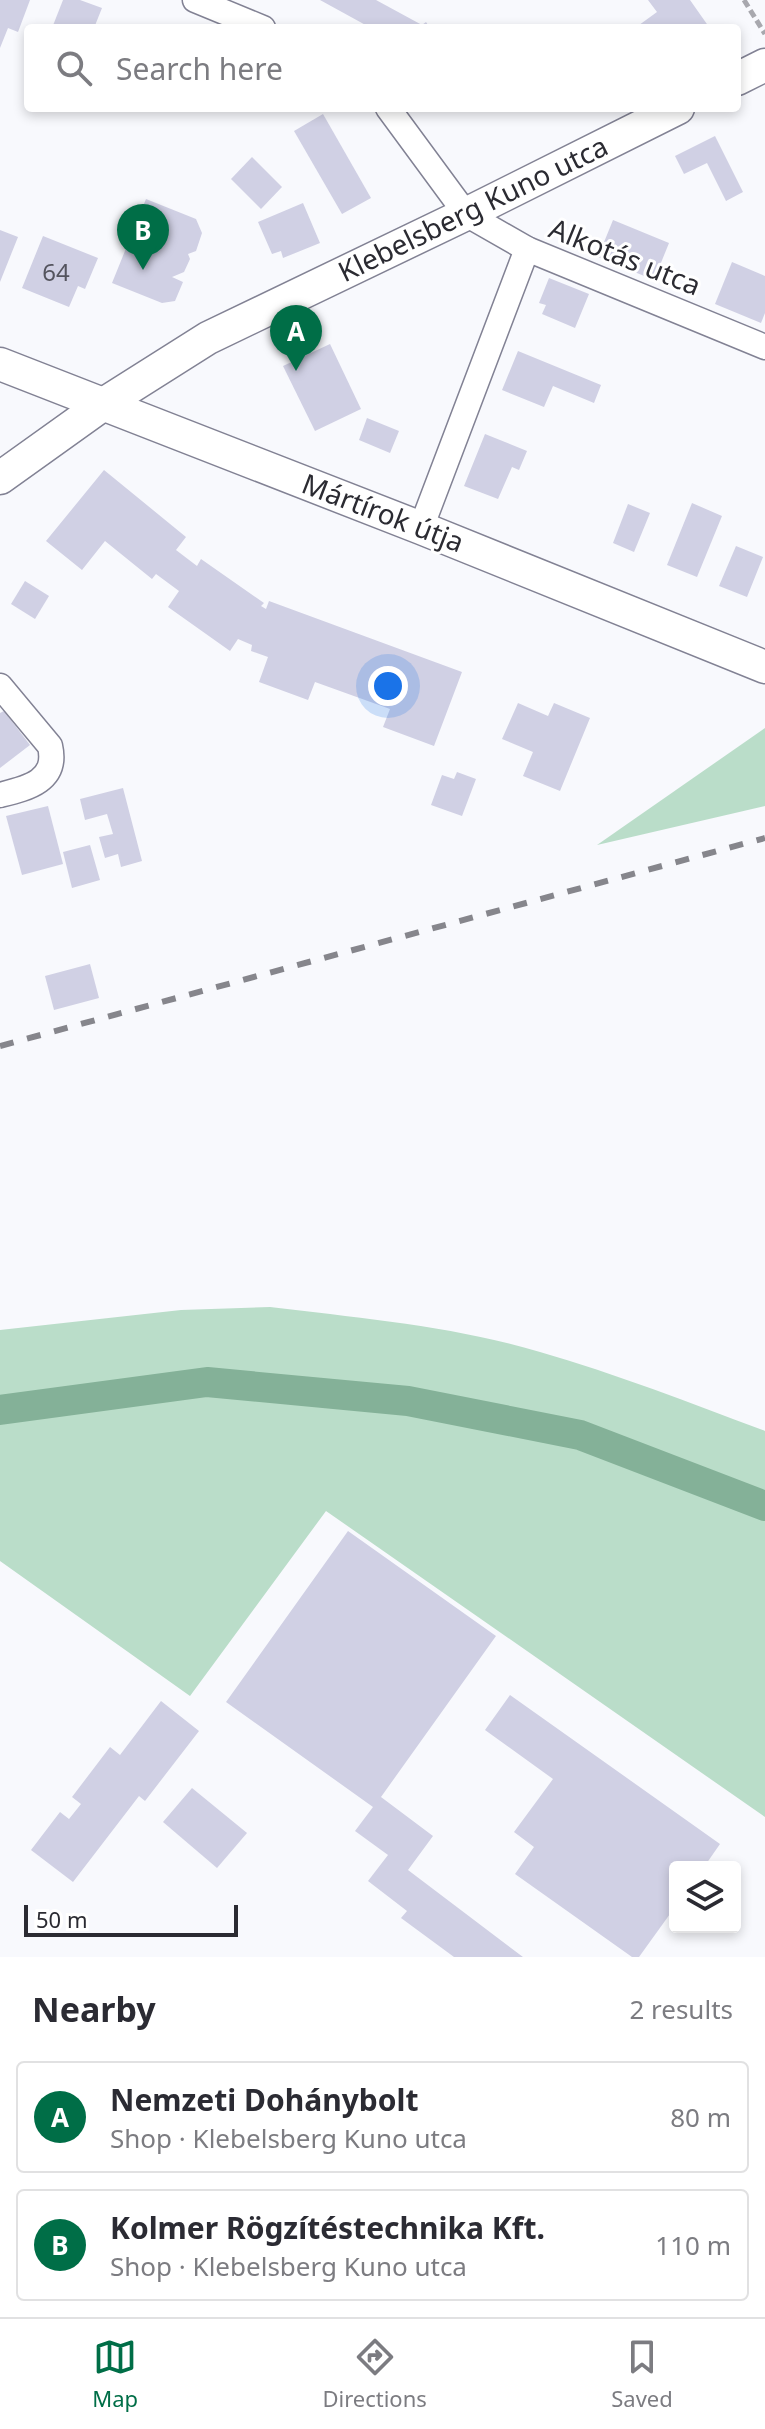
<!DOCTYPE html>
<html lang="en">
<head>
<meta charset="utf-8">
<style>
  :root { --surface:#fff; --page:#f2f2f3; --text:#2b2b33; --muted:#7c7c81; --line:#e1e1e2; --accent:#006e47 }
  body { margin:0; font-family:"Noto Sans",sans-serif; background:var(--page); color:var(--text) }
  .controls { position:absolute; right:24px; bottom:24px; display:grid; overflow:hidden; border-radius:8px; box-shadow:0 4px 12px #0003 }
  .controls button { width:72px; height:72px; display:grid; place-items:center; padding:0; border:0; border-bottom:2px solid var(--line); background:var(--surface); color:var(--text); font:40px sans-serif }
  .scale { position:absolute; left:24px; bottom:20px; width:214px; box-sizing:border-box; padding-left:8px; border:4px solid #2b2b32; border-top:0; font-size:22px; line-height:28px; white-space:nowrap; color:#2b2b32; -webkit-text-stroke:6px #fff; paint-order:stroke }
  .you { position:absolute; left:388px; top:686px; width:28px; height:28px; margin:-20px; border:6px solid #fff; border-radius:50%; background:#1a73e8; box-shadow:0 0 0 12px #1a73e833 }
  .badge { display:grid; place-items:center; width:52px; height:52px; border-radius:50%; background:var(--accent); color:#fff; font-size:26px; font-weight:700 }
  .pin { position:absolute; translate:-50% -66px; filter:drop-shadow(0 2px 4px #0008) }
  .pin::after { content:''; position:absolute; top:42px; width:28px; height:24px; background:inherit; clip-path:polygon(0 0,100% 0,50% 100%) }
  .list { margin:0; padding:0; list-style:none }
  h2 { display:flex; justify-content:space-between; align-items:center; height:104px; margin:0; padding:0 32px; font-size:34px }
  h2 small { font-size:26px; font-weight:400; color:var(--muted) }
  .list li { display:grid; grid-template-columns:52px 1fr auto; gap:24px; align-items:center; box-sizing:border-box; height:112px; margin:0 16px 16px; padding:0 16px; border:2px solid var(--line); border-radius:8px }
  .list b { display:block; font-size:30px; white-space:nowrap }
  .list p { margin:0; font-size:26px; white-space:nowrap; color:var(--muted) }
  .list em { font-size:26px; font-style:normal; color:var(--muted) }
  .icon { flex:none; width:44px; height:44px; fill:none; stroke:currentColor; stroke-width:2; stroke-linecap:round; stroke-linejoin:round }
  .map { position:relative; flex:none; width:765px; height:1957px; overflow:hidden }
  .search { position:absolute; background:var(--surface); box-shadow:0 4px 12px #0003; left:24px; right:24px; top:24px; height:88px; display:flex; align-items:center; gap:20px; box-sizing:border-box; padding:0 28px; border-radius:8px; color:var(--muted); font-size:30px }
  .sheet { height:360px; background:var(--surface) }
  nav { display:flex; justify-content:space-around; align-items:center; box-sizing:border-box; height:112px; border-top:2px solid var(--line); background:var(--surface); font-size:22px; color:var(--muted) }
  nav a { display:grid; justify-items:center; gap:4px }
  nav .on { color:var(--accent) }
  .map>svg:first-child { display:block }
  .green { fill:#baddc9 }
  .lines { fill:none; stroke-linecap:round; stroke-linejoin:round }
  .canal { stroke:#84b198; stroke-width:30 }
  .building { fill:#d0d0e4 }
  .street-casing { stroke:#828294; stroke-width:27 }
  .secondary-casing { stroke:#828294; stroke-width:35 }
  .path { stroke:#a8a8ae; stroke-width:5; stroke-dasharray:8 4; stroke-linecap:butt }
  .street { stroke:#fff; stroke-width:24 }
  .secondary { stroke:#fff; stroke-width:32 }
  .rail { stroke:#86868c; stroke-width:6; stroke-dasharray:14 14; stroke-linecap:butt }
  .labels { text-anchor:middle; stroke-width:6; stroke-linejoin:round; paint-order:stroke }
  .number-label { font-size:24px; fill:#54545e }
  .street-label { font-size:28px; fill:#2b2b32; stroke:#fff }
</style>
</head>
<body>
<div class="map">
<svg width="765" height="1957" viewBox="0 0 765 1957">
  <rect width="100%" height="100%" fill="#f8f9fd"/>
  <g class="green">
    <path d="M765,728v78l-168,39z"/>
    <path d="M270,1307c90,11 183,19 270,45 76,22 151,51 225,79v386l-439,-306 -136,185 -190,-135v-231l181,-20z"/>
  </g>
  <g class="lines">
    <path class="canal" d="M0,1410l207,-28 201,19 172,34 185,71"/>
  </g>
  <g class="building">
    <path d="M0,0h30l-12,32 -10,-4 -8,20z"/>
    <path d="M63,0h17l22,8 -8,20h-42z"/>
    <path d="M320,0h56l46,25 4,-3 4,6h-59z"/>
    <path d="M648,0h42l19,27 -74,1 22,-16z"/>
    <path d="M323,114l48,84 -29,16 -48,-83z"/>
    <path d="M715,136l28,56 -17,9 -19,-38 -23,11 -9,-18z"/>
    <path d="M252,157l30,30 -21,22 -30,-30z"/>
    <path d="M146,199l50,20 6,14 -6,18 -8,3 2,5 -6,13 -12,5 11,5 -8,19 -13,2 -50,-20z"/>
    <path d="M303,203l17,40 -37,15 -2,-7 -9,3 -14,-32z"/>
    <path d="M613,220l56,23 -15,37 -56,-23z"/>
    <path d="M0,230l18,7 -18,45z"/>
    <path d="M43,236l55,22 -13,31 -7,-3 -9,21 -47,-19z"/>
    <path d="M732,262l33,14v37l-4,10 -46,-19z"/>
    <path d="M549,278l40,16 -14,34 -33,-14 4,-9 -7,-2z"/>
    <path d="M330,344l31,65 -46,22 -32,-65z"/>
    <path d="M518,351l83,34 -7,18 -41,-17 -9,21 -42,-17z"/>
    <path d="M367,418l32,13 -9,22 -31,-13z"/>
    <path d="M485,434l42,17 -8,19 -7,-3 -14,32 -34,-13z"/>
    <path d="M104,470l82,67 -10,13 21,16 4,-7 63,44 -3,3 5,3 3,-8 193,71 -28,74 -51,-19 7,-18 -75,-27 -7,18 -49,-18 9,-25 -17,-6 1,-6 -14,-6 -8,12 -62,-44 11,-16 -23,-17 -4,5 -47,-38 -23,29 -36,-29z"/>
    <path d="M692,503l30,13 -25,61 -30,-12z"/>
    <path d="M628,504l22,9 -16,39 -21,-9z"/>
    <path d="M736,546l27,11 -16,40 -28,-11z"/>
    <path d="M25,581l24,15 -14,23 -24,-15z"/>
    <path d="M518,703l30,13 6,-13 36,15 -30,73 -37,-15 10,-24 -31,-13z"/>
    <path d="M4,711l26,34 -30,23v-55z"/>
    <path d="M457,772l19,7 -14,37 -31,-11 11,-30 12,4z"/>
    <path d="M123,788l19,73 -21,6 -3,-13 -13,4 -6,-21 14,-3 -6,-20 -22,6 -5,-21z"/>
    <path d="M48,806l15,58 -41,11 -16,-59z"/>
    <path d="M90,845l10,35 -28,8 -9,-36z"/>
    <path d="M90,964l9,34 -45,12 -9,-34z"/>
    <path d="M348,1531l148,105 -115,161 52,39 -25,34 115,87h-69l-53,-39 6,-7 -39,-30 20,-26 -33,-24 18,-24 -147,-105z"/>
    <path d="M510,1695l210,149 -16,23h-29v40l-36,50h-7l-117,-83 19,-27 -20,-15 39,-53 -68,-49z"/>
    <path d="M161,1701l38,30 -54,70 -6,-5 -66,86 -42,-32 29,-38 9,7 12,-15 -9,-7 38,-50 10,8z"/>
    <path d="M192,1788l55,45 -30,35 -54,-46z"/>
  </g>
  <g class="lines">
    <defs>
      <g id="street">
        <path d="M195,0l68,28"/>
        <path d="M388,108l78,106 61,35 238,98"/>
        <path d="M421,528l106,-279"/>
        <path d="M0,686l50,60c8,35 -22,42 -50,49"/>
      </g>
      <g id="secondary">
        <path d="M737,79l28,-14"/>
        <path d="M0,364l421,164 344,139"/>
        <path d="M0,478l102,-73 106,-67 258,-124 212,-106"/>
      </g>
    </defs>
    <use href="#street" class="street-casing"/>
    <use href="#secondary" class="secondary-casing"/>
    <path class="path" d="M744,0l21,34"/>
    <use href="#street" class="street"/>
    <use href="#secondary" class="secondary"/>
    <path class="rail" d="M0,1046l765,-208"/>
  </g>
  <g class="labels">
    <g class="number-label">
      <text x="56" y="281">64</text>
    </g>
    <g class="street-label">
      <text transform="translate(473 209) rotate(-26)" y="10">Klebelsberg Kuno utca</text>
      <text transform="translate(625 257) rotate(22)" y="10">Alkotás utca</text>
      <text transform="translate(383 513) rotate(21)" y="10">Mártírok útja</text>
    </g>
  </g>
</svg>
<div class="controls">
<button><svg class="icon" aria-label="layers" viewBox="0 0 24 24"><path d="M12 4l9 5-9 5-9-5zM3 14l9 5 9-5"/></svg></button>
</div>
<div class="scale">50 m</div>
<div class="you"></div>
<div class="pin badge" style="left:296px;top:371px">A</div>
<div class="pin badge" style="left:143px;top:270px">B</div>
<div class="search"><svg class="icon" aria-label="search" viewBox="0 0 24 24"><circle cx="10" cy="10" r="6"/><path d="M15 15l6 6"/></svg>Search here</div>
</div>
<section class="sheet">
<h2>Nearby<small>2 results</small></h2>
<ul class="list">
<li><span class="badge">A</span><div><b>Nemzeti Dohánybolt</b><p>Shop · Klebelsberg Kuno utca</p></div><em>80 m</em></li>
<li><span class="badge">B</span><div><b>Kolmer Rögzítéstechnika Kft.</b><p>Shop · Klebelsberg Kuno utca</p></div><em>110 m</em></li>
</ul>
</section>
<nav>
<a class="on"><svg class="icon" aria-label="map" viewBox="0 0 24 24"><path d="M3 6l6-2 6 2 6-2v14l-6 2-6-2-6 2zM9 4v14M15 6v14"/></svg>Map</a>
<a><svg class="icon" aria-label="directions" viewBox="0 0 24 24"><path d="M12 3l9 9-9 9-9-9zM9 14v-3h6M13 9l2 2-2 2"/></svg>Directions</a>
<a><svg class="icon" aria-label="saved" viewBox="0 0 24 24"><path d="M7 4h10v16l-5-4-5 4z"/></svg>Saved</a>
</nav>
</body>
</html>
